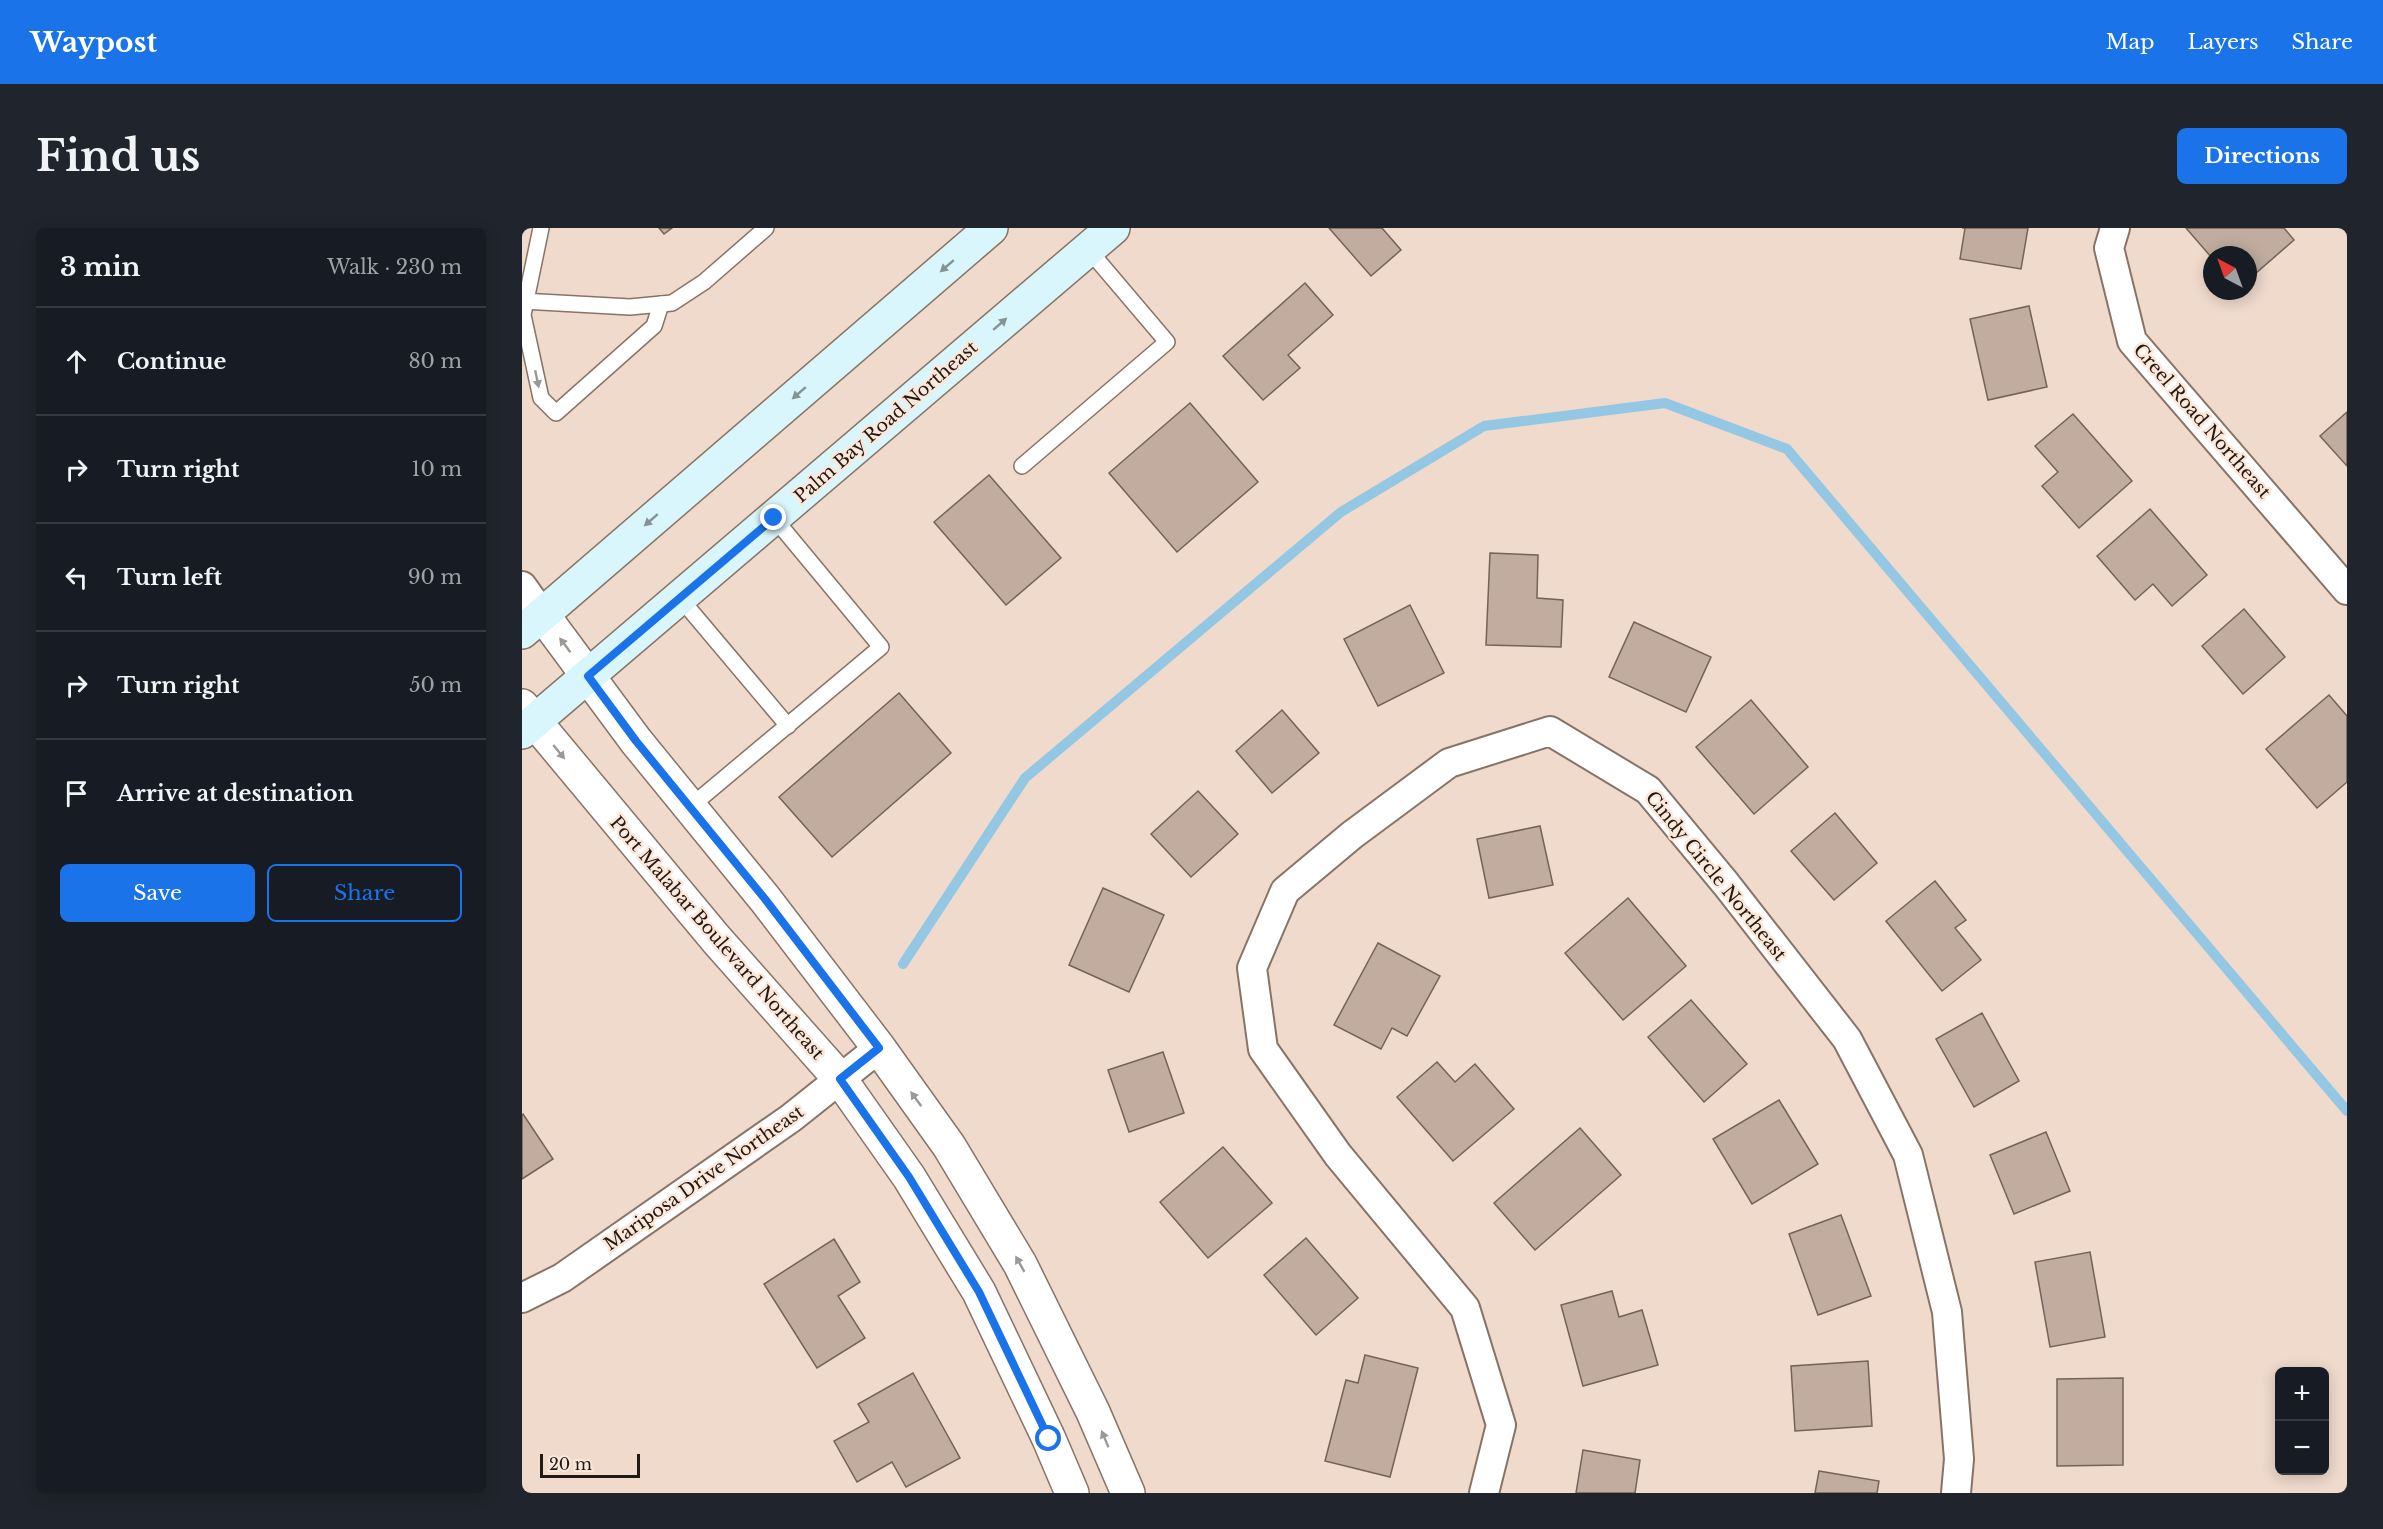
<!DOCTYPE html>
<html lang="en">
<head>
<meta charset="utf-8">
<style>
  :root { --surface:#171b24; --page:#20242c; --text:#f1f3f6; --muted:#9ea1a6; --line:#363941; --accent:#1a73e8 }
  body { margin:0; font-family:"Libre Baskerville",serif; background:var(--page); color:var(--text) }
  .controls { position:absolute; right:18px; bottom:18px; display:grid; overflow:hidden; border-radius:9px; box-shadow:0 3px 15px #0003 }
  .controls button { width:54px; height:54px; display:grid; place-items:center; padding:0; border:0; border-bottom:2px solid var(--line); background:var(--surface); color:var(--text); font:30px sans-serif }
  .compass { position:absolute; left:1681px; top:18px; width:54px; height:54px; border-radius:50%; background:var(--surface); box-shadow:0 3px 15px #0003; rotate:319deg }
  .scale { position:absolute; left:18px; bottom:15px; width:100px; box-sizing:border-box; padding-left:6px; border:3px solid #211914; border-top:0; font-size:16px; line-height:21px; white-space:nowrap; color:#211914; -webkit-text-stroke:4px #fce7d9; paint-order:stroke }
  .stop { position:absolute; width:18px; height:18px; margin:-14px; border:4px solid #1a73e8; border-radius:50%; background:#fff }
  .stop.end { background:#1a73e8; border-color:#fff; box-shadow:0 2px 6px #0008 }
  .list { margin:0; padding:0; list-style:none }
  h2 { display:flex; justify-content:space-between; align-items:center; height:78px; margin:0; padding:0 24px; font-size:26px }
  h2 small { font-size:20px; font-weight:400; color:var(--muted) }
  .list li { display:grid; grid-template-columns:39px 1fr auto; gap:18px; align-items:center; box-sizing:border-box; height:108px; padding:0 24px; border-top:2px solid var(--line) }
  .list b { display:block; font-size:22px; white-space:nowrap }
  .list em { font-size:20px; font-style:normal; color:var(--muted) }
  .actions { display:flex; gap:12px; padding:18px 24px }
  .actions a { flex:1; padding:14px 0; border:2px solid var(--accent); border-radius:9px; text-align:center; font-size:21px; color:var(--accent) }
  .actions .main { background:var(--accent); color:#fff }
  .icon { flex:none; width:33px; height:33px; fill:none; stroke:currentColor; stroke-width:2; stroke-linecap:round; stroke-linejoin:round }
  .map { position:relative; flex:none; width:1825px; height:1265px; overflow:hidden; border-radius:9px }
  header { display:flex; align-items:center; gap:36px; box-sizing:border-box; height:84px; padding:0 30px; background:var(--accent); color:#fff }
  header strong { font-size:28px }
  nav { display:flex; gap:33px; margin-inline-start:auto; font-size:21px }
  .intro { display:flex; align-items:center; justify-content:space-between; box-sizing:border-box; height:144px; padding:0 36px }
  h1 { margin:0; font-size:42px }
  .button { padding:15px 27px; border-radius:9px; background:var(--accent); color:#fff; font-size:21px; font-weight:700 }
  main { display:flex; gap:36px; padding:0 36px }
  aside { flex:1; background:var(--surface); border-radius:9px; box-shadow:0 3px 15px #0003 }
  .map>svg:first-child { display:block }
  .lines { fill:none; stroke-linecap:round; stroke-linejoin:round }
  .stream { stroke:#93c7e4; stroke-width:10 }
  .building { fill:#c1ac9f; stroke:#756357; stroke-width:1.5 }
  .service-casing { stroke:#877467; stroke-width:18 }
  .minor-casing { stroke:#877467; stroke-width:32 }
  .tertiary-casing { stroke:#877467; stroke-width:36 }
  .secondary-casing { stroke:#877467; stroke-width:36 }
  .service { stroke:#fff; stroke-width:15 }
  .minor { stroke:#fff; stroke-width:28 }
  .tertiary { stroke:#fff; stroke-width:33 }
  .secondary { stroke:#d9f6fd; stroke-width:33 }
  .oneway { fill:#869394 }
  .oneway2 { fill:#9b9895 }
  .route { stroke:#1a73e8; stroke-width:8 }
  .labels { text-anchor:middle; stroke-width:5; stroke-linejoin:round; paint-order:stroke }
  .street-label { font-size:18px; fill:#211914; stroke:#fce7d9 }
</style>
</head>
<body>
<header>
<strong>Waypost</strong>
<nav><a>Map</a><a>Layers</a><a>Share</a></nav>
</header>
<div class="intro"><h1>Find us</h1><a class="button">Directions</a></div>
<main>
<aside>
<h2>3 min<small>Walk · 230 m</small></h2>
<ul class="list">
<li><svg class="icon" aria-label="ahead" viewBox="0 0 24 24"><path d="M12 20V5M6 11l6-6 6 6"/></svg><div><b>Continue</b></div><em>80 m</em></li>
<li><svg class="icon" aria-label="right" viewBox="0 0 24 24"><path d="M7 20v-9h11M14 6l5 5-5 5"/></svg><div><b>Turn right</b></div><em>10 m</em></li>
<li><svg class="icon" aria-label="left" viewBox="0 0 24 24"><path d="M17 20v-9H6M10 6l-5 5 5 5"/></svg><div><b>Turn left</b></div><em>90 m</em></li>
<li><svg class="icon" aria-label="right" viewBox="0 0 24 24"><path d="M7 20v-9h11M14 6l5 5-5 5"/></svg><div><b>Turn right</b></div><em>50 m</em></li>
<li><svg class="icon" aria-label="arrive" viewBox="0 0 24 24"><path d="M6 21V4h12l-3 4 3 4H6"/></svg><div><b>Arrive at destination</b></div></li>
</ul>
<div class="actions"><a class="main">Save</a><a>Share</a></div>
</aside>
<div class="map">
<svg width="1825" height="1265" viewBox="0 0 1825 1265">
  <rect width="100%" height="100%" fill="#efdacc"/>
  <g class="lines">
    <path class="stream" d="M381,736l122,-186 316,-266 143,-86 181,-23 122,46 560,662"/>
  </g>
  <g class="building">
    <path d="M137,0h13l-8,6z"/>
    <path d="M807,0h53l19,22 -30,26z"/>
    <path d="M1440,0h66l-7,41 -61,-10 5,-31z"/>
    <path d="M1664,0h98l10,12 -46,40v-25h-36v3z"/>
    <path d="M783,55l28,32 -45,40 12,13 -37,32 -40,-44z"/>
    <path d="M1507,78l18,81 -59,13 -18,-81z"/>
    <path d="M668,175l68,79 -81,70 -68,-79z"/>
    <path d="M1825,184v54l-27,-30z"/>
    <path d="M1551,186l59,67 -53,47 -37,-42 16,-14 -23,-26z"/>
    <path d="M467,247l72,83 -55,47 -72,-83z"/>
    <path d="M1628,281l57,66 -35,31 -19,-22 -18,16 -38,-44z"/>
    <path d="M968,325l48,2 -1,43 26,2 -2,47 -75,-2z"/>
    <path d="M888,377l34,68 -66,33 -34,-67z"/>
    <path d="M1722,381l41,48 -42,37 -41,-48z"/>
    <path d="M1112,394l77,35 -25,55 -77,-35z"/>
    <path d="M377,465l52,60 -119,104 -53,-60z"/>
    <path d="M1807,467l18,21v66l-30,26 -51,-59z"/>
    <path d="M1229,472l57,67 -54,47 -58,-67z"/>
    <path d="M760,482l37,43 -47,40 -36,-42z"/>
    <path d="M676,563l40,43 -47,43 -40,-43z"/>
    <path d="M1313,585l42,50 -43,37 -43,-49z"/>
    <path d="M1018,598l13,59 -64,13 -12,-59z"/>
    <path d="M1413,653l31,39 -11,8 26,32 -39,31 -56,-70z"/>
    <path d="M581,660l61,27 -35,77 -60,-27z"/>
    <path d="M1106,670l58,68 -63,54 -58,-67z"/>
    <path d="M856,715l62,33 -33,60 -15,-8 -11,21 -47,-24z"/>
    <path d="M1169,772l56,64 -43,38 -56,-65z"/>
    <path d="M1460,785l37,68 -45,26 -38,-68z"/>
    <path d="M641,824l21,61 -55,19 -21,-62z"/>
    <path d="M915,834l18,20 20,-18 39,45 -61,52 -56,-64z"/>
    <path d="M1257,872l39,64 -66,40 -39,-65z"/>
    <path d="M1,886l30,45 -31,20v-64z"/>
    <path d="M1058,900l41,47 -86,75 -41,-47z"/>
    <path d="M1524,904l24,59 -56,23 -24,-59z"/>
    <path d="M701,919l49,56 -64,55 -48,-56z"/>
    <path d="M1319,987l30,81 -53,19 -29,-81z"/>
    <path d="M784,1010l52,60 -42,37 -52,-60z"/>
    <path d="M312,1011l26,43 -22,14 27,42 -48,30 -53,-84z"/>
    <path d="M1568,1024l15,85 -55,10 -15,-85z"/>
    <path d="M1090,1063l7,26 23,-7 16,55 -75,21 -22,-81z"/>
    <path d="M843,1127l53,13 -28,109 -65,-16 21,-81 12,3z"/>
    <path d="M1346,1133l4,65 -77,5 -4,-65z"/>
    <path d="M391,1145l47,85 -54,29 -14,-25 -35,20 -23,-41 35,-19 -11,-18z"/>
    <path d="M1601,1150v87l-66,1v-87z"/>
    <path d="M1061,1222l57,10 -5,33h-59z"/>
    <path d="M1297,1243l60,10 -2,12h-62z"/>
  </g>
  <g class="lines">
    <defs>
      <g id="service">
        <path d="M19,0l-18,87 18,83 15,15 98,-87 7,-22"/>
        <path d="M0,73l108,6 42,-4 32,-21 62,-54"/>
        <path d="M500,238l145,-124 -79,-93"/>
        <path d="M158,370l108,128"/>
        <path d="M168,579l191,-160 -107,-129"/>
      </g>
      <g id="minor">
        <path d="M1593,0l-6,20 23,93 215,249"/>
        <path d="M0,358l20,28"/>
        <path d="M0,1070l40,-20 229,-160 88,-70"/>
        <path d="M962,1265l17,-68 -36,-117 -127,-153 -75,-106 -11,-81 33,-77 67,-56 97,-72 101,-32 98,59 78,94 121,155 61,116 39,157 12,147 -3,34"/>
      </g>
      <g id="tertiary">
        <path d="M20,386l94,127 129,158 114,149 70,98 71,118 73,148 35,81"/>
        <path d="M0,478l194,233 124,140 69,98 70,115 70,147 23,54"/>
      </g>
      <g id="secondary">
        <path d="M0,404l469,-404"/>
        <path d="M0,504l591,-504"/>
      </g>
    </defs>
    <use href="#service" class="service-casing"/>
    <use href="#minor" class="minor-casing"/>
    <use href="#tertiary" class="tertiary-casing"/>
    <use href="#secondary" class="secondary-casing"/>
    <use href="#service" class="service"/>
    <use href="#minor" class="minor"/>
    <use href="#tertiary" class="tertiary"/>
    <use href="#secondary" class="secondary"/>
  </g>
  <defs><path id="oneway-solid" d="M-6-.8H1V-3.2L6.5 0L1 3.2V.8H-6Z" transform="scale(1.5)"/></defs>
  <g class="oneway">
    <use href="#oneway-solid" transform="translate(425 38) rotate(139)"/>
    <use href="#oneway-solid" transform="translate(478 96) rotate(-41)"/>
    <use href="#oneway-solid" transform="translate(277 165) rotate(139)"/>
    <use href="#oneway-solid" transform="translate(129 292) rotate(139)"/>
  </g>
  <g class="oneway2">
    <use href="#oneway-solid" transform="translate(15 151) rotate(78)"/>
    <use href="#oneway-solid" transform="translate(43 417) rotate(-127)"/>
    <use href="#oneway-solid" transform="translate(37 524) rotate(51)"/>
    <use href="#oneway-solid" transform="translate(394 871) rotate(-126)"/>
    <use href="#oneway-solid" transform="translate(498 1036) rotate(-119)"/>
    <use href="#oneway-solid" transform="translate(583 1211) rotate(-113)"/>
  </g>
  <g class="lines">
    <path class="route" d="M252,290l-186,158 48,65 129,158 114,149 -39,31 69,98 70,115 70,147"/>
  </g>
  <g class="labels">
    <g class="street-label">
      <text transform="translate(1680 193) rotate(49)" y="6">Creel Road Northeast</text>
      <text transform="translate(364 194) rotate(-41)" y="6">Palm Bay Road Northeast</text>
      <text transform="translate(1194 648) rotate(51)" y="6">Cindy Circle Northeast</text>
      <text transform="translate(195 710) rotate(49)" y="6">Port Malabar Boulevard Northeast</text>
      <text transform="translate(182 950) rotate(-35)" y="6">Mariposa Drive Northeast</text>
    </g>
  </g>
</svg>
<div class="controls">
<button>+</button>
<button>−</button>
</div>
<svg class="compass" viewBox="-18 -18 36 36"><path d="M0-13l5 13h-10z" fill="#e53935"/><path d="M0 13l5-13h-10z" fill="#9ea1a6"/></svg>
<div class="scale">20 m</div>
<div class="stop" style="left:527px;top:1211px"></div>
<div class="stop end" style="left:252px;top:290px"></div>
</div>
</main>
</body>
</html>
